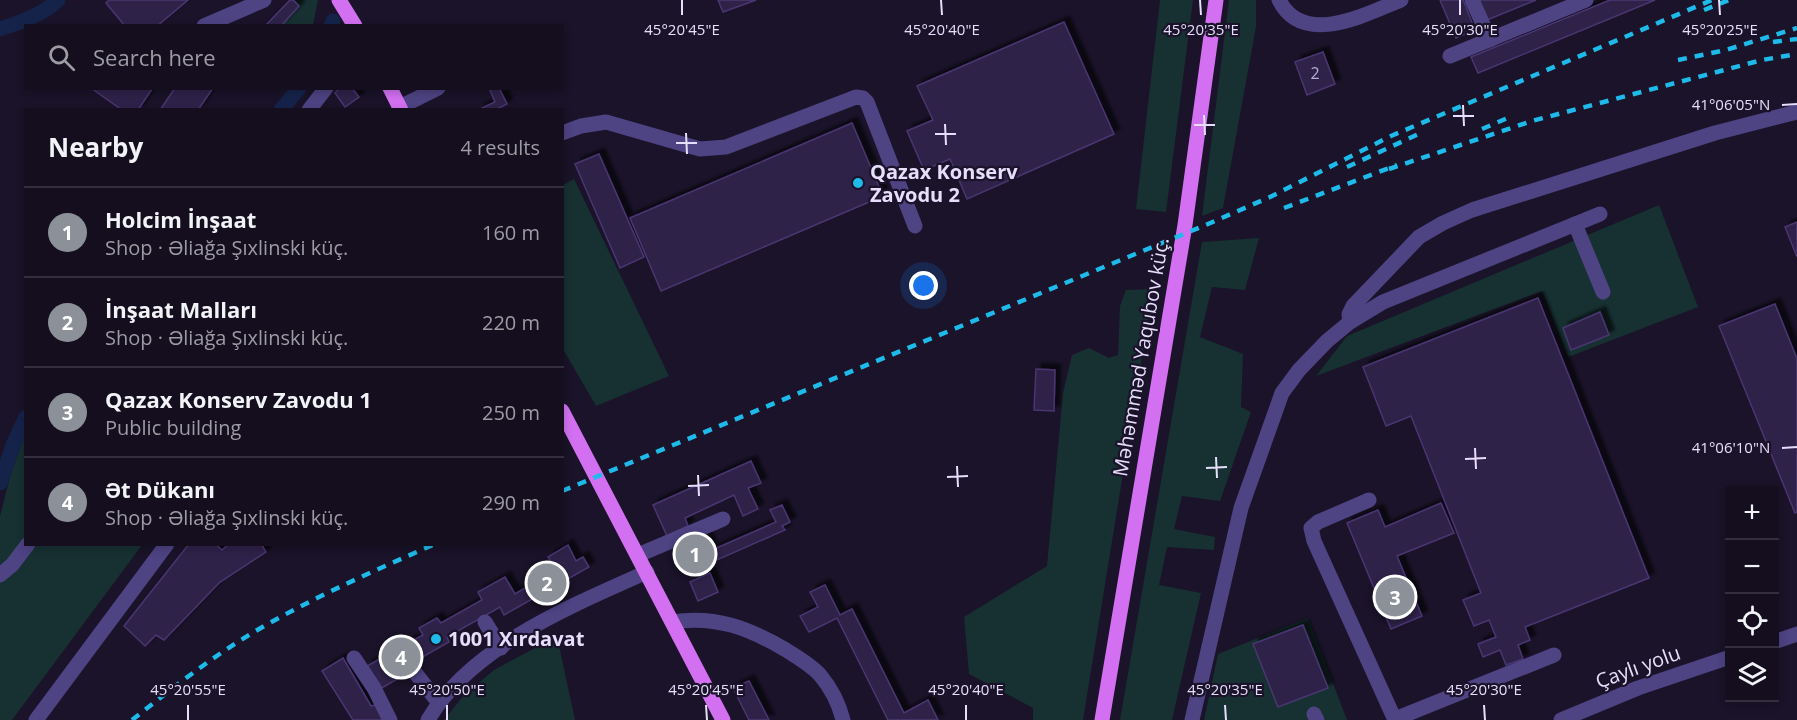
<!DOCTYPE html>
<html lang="en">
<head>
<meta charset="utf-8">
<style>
  :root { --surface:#140e1f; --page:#1d1728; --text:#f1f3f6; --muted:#9d9ca4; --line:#332e3d; --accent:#8c9099 }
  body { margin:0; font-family:"Open Sans",sans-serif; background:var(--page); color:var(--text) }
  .controls { position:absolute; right:18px; bottom:18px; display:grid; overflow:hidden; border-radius:0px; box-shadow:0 3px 9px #0003 }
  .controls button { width:54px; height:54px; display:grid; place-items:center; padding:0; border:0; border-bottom:2px solid var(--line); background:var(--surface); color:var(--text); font:30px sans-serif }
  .you { position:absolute; left:924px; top:286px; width:21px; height:21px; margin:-15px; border:4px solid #fff; border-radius:50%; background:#1a73e8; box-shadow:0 0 0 9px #1a73e833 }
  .badge { display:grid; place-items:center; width:39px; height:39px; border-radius:50%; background:var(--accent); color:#fff; font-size:20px; font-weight:700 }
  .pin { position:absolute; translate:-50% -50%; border:3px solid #fff; box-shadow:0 2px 6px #0006 }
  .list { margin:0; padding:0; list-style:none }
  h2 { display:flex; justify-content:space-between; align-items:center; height:78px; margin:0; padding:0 24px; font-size:26px }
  h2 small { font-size:20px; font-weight:400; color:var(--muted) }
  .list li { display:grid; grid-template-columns:39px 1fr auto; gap:18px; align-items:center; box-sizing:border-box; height:90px; padding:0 24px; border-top:2px solid var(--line) }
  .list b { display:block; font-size:22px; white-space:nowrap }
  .list p { margin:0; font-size:20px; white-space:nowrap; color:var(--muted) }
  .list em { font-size:20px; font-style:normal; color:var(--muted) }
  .icon { flex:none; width:33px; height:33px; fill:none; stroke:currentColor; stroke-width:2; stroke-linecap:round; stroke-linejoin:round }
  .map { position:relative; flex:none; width:1797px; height:720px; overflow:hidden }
  .search { position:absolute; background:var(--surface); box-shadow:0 3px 9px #0003; left:24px; top:24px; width:540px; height:66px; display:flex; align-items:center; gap:15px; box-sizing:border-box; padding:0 21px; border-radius:0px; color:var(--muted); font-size:22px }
  .panel { position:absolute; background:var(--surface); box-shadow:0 3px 9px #0003; left:24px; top:108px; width:540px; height:438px; border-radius:0px }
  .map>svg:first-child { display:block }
  .green { fill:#173032 }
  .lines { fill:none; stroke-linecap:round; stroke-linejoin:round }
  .canal { stroke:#15234b; stroke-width:15 }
  .building { fill:#2e2148; stroke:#493671; stroke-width:1.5; filter:url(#shadow) }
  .minor { stroke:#4e4383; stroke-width:15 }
  .major { stroke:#d270f1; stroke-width:15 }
  .rail { stroke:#1ebae9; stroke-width:4.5; stroke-dasharray:9 8; stroke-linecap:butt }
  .ticks { fill:none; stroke:#e6defc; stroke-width:2 }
  .poi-dot { fill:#1ebae9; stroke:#1a1329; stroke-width:2 }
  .labels { text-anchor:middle; stroke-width:4.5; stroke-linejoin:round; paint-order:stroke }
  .number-label { font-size:16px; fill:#b8afcf }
  .poi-label { font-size:20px; font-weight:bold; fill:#e6defc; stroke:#1a1329; text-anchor:start }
  .street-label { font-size:20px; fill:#e6defc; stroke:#1a1329 }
  .ticks-label { font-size:15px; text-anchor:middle; fill:#e6defc; stroke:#1a1329; stroke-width:4.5; stroke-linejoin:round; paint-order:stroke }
</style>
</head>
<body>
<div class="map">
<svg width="1797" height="720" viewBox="0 0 1797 720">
  <defs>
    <filter id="shadow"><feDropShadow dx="5.5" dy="-5.5" stdDeviation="1.5" flood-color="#0009"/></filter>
  </defs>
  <rect width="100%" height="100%" fill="#1a1329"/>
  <g class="green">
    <path d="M293,0h25l-5,25 -32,1z"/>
    <path d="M1160,0h33l-27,212 -30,-3z"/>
    <path d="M1229,0h27v27l-33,181 -21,8z"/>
    <path d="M574,179l95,197 -73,30 -33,-57v-164z"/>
    <path d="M1659,205l39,102 -130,50 -26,-66 -226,85 31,-40z"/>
    <path d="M1259,238l-14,52 -33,-3 -12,50 43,17 -2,53 10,5 -31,89 -38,-5 -8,33 41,8 -1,13 -47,-3 -8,38 42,8 -29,127h-52l82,-478z"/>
    <path d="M1153,289l-70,431h-50v-12l-64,-34 -5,-57 83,-51 16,-173 9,-38 17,-7 20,10 9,-3 2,-49 6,-16z"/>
    <path d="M25,434l1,110 116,1 -130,175h-12v-204l11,-43z"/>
    <path d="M1308,618l39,102h-143l14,-66z"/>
    <path d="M557,636l18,84h-131l20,-25 30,-25z"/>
  </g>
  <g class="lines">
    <g class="canal">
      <path d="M331,26l2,-5"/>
      <path d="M0,29c21,-7 42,-14 58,-29"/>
      <path d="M281,110l18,-22"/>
      <path d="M0,483l13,-38 13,-28"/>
    </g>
  </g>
  <g class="building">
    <path d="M109,0h79l-31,26h-32l-19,-23z"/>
    <path d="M290,0h3l6,6 -18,20h-16z"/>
    <path d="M718,0h38l-33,12z"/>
    <path d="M1440,0h23l12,30 -19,8z"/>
    <path d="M1479,0h57l-49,20z"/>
    <path d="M1610,0h45l-177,73 -7,-16z"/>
    <path d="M1064,22l50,112 -147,65 -17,-40 -26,11 -17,-39 26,-11 -16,-34z"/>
    <path d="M1323,52l12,32 -28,11 -12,-33z"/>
    <path d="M91,88h59l2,1 -14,21h-16z"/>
    <path d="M175,88h38l-15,22h-38z"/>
    <path d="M340,88h12l7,9 -14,10 -10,-14z"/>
    <path d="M489,88h10l8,16 -12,6h-17l17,-8z"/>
    <path d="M852,123l31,73 -222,95 -31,-73z"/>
    <path d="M599,154l45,103 -24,11 -45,-104z"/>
    <path d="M1797,222v35l-12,-30z"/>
    <path d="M1538,298l111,280 -124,49 5,13 -12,5 5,14 -17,6 -6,-15 -17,7 -5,-13 18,-7 -7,-17 -15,6 -11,-26 18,-7 -70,-177 -25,10 -23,-59z"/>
    <path d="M1775,304l22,55v153l-2,1 -76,-187z"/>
    <path d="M1600,312l9,23 -38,15 -8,-22z"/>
    <path d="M1036,369l19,1 -1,41 -20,-1z"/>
    <path d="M751,461l10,22 -13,5 10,21 -15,7 -9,-21 -49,23 3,8 -21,10 -14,-31z"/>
    <path d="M1441,503l13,30 -57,23 25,60 -31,13 -44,-106 31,-13 7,17z"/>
    <path d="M782,505l8,17 -8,4 3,4 -100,44 -11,-25 31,-14 7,15 64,-28 -6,-12z"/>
    <path d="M189,544h26l7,6 7,-6h32l5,8 -46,30 -56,58 -8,-5 -11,11 -21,-20z"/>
    <path d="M568,545l8,16 7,-4 6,10 -85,48 -4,-8 -53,30 2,5 -53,30 3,6 -19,11 -13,-23 56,-31 -4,-7 18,-10 4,5 41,-23 -4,-8 27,-15 10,17 41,-24 -8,-13z"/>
    <path d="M710,573l8,19 -20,9 -8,-19z"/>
    <path d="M825,585l15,30 12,-6 52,104 24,-13 10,20h-50l-51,-102 -28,14 -9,-16 18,-9 -8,-15z"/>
    <path d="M1303,625l25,63 -50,19 -25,-63z"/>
    <path d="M343,658l28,48 5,-1 7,15h-30l-31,-49z"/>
    <path d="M749,681l20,39h-20l-16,-32z"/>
  </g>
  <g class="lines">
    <g class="minor">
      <path d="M1279,0c24,48 87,14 122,0"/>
      <path d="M1472,0l18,40"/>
      <path d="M204,26l60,-26"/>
      <path d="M1450,56l136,-56"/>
      <path d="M400,107l38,-19"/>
      <path d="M309,110l17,-22"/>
      <path d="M562,133l19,-7 25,-4 94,27 26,-2 130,-50 7,1 4,4 48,124"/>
      <path d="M1575,224l28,68"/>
      <path d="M1350,322l-1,-8 4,-8 66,-69 24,-14 29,-13 243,-77 82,-21"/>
      <path d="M1369,500l-51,22 -7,6 3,13 81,179"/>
      <path d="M638,555l85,-36"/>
      <path d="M0,575l12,-10 16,-21"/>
      <path d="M485,622l16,26"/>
      <path d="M672,622c43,-7 77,6 114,28 11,7 25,15 34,25 11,13 19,29 23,45"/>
      <path d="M1774,642l23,-8"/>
      <path d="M354,658l20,30 16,32"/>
      <path d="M413,670l25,32"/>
      <path d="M1314,714l3,6"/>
      <path d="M1395,719l159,-64"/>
      <path d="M36,720l131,-176"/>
      <path d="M428,720c42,-73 145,-115 219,-148"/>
      <path d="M1192,720l49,-212 41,-115 17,-23 28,-29 23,-19 33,-20 217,-88"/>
      <path d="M1561,720l77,-32 92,-31"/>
    </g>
    <g class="major">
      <path d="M339,0l16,26"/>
      <path d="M390,88l11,22"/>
      <path d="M562,411l161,309"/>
      <path d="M1102,720l83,-495 31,-225"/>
    </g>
    <g class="rail">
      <path d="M1704,10l25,-10"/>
      <path d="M1773,42l24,-3"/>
      <path d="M1678,60l48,-10 71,-22"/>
      <path d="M1482,129l28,-12"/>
      <path d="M1347,167l76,-35"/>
      <path d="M1389,169l143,-48 230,-61 35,-6"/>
      <path d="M1284,208l113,-43"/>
      <path d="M562,491l646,-267 62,-27 121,-61 321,-136"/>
      <path d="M132,720c43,-34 86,-68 134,-95 55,-31 112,-56 169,-81"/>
    </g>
  </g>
  <path class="ticks" d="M682,0v15M941,0l1,15M1200,0l1,15M1460,0v15M1719,0l1,15M1463,105l1,21M1782,105l15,-1M1204,115l1,20M1453,116h21M945,124l1,21M1194,125h21M686,133l1,21M935,134h21M676,143h21M1475,448l1,21M1782,448l15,-1M1216,457l1,21M1465,459l21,-1M957,466l1,21M1206,468l21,-1M698,475l1,21M947,477l21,-1M688,486l21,-1M188,705v15M447,705v15M706,705l1,15M966,705v15M1225,705l1,15M1484,705l1,15"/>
  <g class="poi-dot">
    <circle cx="858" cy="183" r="6"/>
    <circle cx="436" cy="639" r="6"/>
  </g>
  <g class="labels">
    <g class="number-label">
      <text x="1315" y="79">2</text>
    </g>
    <g class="poi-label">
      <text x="870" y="179">Qazax Konserv<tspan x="870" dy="23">Zavodu 2</tspan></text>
      <text x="448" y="646">1001 Xırdavat</text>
    </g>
    <g class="street-label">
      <text transform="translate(1141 357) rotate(-80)" y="7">Məhəmməd Yaqubov küç.</text>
      <text transform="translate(1638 667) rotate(-20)" y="7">Çaylı yolu</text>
    </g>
  </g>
  <g class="ticks-label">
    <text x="682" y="35">45°20'45"E</text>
    <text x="942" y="35">45°20'40"E</text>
    <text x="1201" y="35">45°20'35"E</text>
    <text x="1460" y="35">45°20'30"E</text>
    <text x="1720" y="35">45°20'25"E</text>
    <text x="1731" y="110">41°06'05"N</text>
    <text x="1731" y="453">41°06'10"N</text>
    <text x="188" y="695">45°20'55"E</text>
    <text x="447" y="695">45°20'50"E</text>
    <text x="706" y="695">45°20'45"E</text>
    <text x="966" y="695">45°20'40"E</text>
    <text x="1225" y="695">45°20'35"E</text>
    <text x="1484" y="695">45°20'30"E</text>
  </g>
</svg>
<div class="controls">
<button>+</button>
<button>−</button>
<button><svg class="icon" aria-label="locate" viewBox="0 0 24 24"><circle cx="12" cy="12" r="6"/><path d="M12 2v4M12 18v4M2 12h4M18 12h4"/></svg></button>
<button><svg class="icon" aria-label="layers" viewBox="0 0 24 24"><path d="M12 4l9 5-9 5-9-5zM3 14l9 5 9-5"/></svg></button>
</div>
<div class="you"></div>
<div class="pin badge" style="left:695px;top:554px">1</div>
<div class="pin badge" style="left:547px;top:583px">2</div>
<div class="pin badge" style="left:1395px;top:597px">3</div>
<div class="pin badge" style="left:401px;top:657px">4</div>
<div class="search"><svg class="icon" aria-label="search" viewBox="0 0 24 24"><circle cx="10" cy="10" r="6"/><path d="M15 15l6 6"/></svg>Search here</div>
<section class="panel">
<h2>Nearby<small>4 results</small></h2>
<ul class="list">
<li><span class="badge">1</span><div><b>Holcim İnşaat</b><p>Shop · Əliağa Şıxlinski küç.</p></div><em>160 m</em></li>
<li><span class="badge">2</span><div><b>İnşaat Malları</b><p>Shop · Əliağa Şıxlinski küç.</p></div><em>220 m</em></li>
<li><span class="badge">3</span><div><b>Qazax Konserv Zavodu 1</b><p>Public building</p></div><em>250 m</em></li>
<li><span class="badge">4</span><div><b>Ət Dükanı</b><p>Shop · Əliağa Şıxlinski küç.</p></div><em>290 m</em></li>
</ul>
</section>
</div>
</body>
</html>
